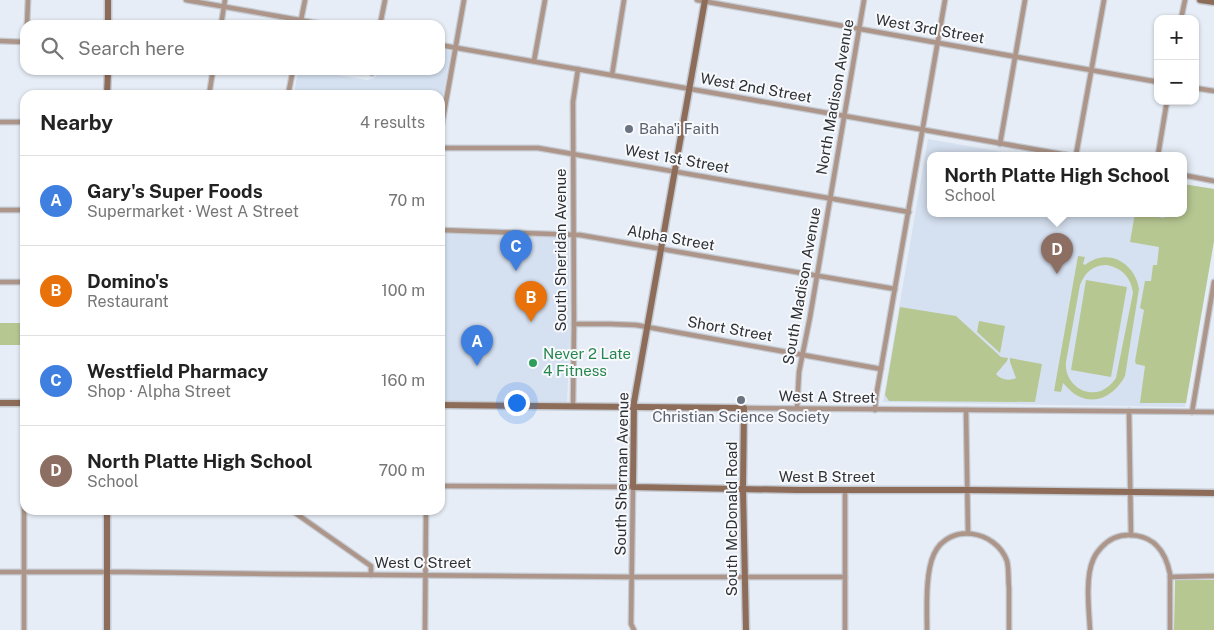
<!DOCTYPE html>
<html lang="en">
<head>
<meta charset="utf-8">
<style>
  :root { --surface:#fff; --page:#f6f6f6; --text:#222; --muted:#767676; --line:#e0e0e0; --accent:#d93025 }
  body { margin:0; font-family:"Public Sans",sans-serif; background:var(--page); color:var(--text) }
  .controls { position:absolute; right:15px; top:15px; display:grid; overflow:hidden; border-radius:10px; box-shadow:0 1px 4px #0004 }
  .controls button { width:45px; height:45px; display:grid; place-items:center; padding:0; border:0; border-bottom:1px solid var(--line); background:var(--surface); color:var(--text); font:25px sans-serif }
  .you { position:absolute; left:516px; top:402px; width:18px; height:18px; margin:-12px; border:4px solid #fff; border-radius:50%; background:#1a73e8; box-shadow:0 0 0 8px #1a73e833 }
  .badge { display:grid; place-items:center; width:32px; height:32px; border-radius:50%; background:var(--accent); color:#fff; font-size:16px; font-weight:700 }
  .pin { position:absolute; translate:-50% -41px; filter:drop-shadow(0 1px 2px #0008) }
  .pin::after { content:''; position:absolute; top:26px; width:18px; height:15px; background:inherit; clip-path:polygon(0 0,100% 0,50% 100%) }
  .popup { position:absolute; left:927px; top:152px; width:260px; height:65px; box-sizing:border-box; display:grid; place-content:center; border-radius:10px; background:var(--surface); filter:drop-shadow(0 1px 4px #0005); font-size:16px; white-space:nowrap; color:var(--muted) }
  .popup b { font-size:19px; color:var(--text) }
  .popup::after { content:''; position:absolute; left:50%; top:100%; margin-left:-10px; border:10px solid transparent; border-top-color:var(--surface) }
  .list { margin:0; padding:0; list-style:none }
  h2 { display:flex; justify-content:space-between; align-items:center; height:65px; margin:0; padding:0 20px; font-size:21px }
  h2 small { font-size:16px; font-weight:400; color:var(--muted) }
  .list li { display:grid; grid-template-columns:32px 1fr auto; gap:15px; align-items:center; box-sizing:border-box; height:90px; padding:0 20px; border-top:1px solid var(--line) }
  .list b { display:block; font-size:19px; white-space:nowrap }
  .list p { margin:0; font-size:16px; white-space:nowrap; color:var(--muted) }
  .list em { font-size:16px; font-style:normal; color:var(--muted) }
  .icon { flex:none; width:28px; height:28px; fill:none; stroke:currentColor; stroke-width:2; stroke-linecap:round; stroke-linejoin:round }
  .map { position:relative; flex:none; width:1214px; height:630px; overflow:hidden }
  .search { position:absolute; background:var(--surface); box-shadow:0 1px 4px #0004; left:20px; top:20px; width:425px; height:55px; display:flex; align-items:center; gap:12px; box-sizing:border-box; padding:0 18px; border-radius:15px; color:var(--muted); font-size:19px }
  .panel { position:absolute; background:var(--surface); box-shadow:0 1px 4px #0004; left:20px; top:90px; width:425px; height:425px; border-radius:15px }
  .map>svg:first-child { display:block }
  .built { fill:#d5e0f0 }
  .green { fill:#b7c792; fill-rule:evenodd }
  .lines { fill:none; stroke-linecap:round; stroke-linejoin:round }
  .street-casing { stroke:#c5cbd3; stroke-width:7 }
  .secondary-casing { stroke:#c5cbd3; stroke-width:9 }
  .street { stroke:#ad9689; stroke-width:4.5 }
  .secondary { stroke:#8d6d5a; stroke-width:6 }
  .worship-dot { fill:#6b7280; stroke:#f7f9fd; stroke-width:2 }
  .leisure-dot { fill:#2e9e5b; stroke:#f7f9fd; stroke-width:2 }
  .labels { text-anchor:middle; stroke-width:4; stroke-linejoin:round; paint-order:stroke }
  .street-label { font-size:15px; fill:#2e3134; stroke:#f7f9fd }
  .worship-label { font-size:15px; fill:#5b616d; stroke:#f7f9fd; text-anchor:start }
  .leisure-label { font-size:15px; fill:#27864d; stroke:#f7f9fd; text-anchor:start }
</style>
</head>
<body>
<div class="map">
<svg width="1214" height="630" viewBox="0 0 1214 630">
  <rect width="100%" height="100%" fill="#e6edf6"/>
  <g class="built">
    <path d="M440,49l11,2 -11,61v-17h-146l4,-25h11l58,10 7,-2 3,-3v-5h63z"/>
    <path d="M928,139l92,16h-89v58h252v-29l31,5v52l-29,166 -302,-5z"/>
    <path d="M440,233l62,1 56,3 9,1 2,2 1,96 -3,66 -127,-1z"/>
  </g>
  <g class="green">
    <path d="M1183,184l31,5v52l-28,162h-46l5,-37 -9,-2 -1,-3 9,-51 -4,-2 5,-27h6l2,-16h4l2,-18 -29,-5 5,-29 29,5 1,-2 -17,-3h35z"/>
    <path d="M1078,256l7,1 -2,7 2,1c23,-18 50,-2 54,24l-14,87c-9,17 -27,30 -47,20 -6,-3 -10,-8 -15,-13l-2,9 -7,-1zM1107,265c15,3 24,12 26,28l-17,85c-4,6 -9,10 -15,13 -19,6 -37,-10 -35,-29l14,-77c5,-13 13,-20 27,-20z"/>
    <path d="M1086,280l41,7 -16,90 -40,-7z"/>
    <path d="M900,307l56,9 45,41 7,1 -1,3 -11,13c5,6 13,7 20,4l-6,-16v-4l32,6 -7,38 -146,-1 -4,-6z"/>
    <path d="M979,321l26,5 -5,27 -23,-21z"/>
    <rect x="0" y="323" width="25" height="22"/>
    <path d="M1175,580h39v50h-40z"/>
  </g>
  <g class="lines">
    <defs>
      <g id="street">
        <path d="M186,0l142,25"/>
        <path d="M697,0l461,82"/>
        <path d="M1181,19l4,-19"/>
        <path d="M27,25l1,-25"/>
        <path d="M221,25l4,-25"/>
        <path d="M300,25l5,-25"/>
        <path d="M380,25l5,-25"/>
        <path d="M0,41l25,1"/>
        <path d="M440,45l627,110"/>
        <path d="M534,61l11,-61"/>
        <path d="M372,73l2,-3"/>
        <path d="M612,75l12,-75"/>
        <path d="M1195,88l19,3"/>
        <path d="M209,95l4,-25"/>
        <path d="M288,95l5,-25"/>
        <path d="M0,122h25"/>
        <path d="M440,135l24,-135"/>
        <path d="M1000,144l25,-144"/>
        <path d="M440,148h98l371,64"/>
        <path d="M1076,155l28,-155"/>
        <path d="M1158,155l9,-54"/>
        <path d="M1183,175l31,6"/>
        <path d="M0,210h25"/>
        <path d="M440,230l140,5 315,54"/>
        <path d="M0,282h25"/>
        <path d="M574,324h36l26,1 245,44"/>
        <path d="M573,406l1,-82 -1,-222 5,-33"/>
        <path d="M744,408l470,4"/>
        <path d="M797,408l2,-36 11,-55 54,-317"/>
        <path d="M875,410l1,-13 69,-397"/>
        <path d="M966,410l2,123"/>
        <path d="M1129,411l2,124"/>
        <path d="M1192,412l22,-130"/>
        <path d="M440,486l193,1 -2,137 3,6"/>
        <path d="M845,490v140"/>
        <path d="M291,510l80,56v9"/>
        <path d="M0,572h126l145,2 361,3h213"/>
        <path d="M1170,577l44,-1"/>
        <path d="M24,630v-227"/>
        <path d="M425,630l1,-120"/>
        <path d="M927,630c0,-21 -2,-57 7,-76 15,-32 62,-24 73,7 2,8 1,18 2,27 0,14 0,28 0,42"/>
        <path d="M1090,630c-1,-19 -5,-52 3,-70 3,-8 12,-18 21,-22 13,-6 33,-3 43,8 7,7 11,18 13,28v56"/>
      </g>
      <g id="secondary">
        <path d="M705,0l-71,402 -1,85 164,3h170l247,3"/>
        <path d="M1200,0l14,2"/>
        <path d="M108,25v-25"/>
        <path d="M107,95l1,-25"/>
        <path d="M0,403h25"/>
        <path d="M440,405l304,3 -1,81 3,141"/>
        <path d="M107,630v-120"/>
      </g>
    </defs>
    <use href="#street" class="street-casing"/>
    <use href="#secondary" class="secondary-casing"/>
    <use href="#street" class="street"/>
    <use href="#secondary" class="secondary"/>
  </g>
  <g class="worship-dot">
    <circle cx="629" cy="129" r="5"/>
    <circle cx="741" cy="400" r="5"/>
  </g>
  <circle class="leisure-dot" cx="533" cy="363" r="5"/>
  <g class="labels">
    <g class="street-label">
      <text transform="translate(930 29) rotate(10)" y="5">West 3rd Street</text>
      <text transform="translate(756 88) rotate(10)" y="5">West 2nd Street</text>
      <text transform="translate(835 97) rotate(-80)" y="5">North Madison Avenue</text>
      <text transform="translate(677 159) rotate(10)" y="5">West 1st Street</text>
      <text transform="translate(671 238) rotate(10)" y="5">Alpha Street</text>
      <text transform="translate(561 250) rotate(-90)" y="5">South Sheridan Avenue</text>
      <text transform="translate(802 286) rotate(-80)" y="5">South Madison Avenue</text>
      <text transform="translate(730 329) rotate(10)" y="5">Short Street</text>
      <text transform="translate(827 397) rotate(1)" y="5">West A Street</text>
      <text transform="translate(622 474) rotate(-89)" y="5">South Sherman Avenue</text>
      <text x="827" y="482">West B Street</text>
      <text transform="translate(732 519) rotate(-90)" y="5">South McDonald Road</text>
      <text x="423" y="568">West C Street</text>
    </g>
    <g class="worship-label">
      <text x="639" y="134">Baha'i Faith</text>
      <text x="741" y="422" text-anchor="middle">Christian Science Society</text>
    </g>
    <g class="leisure-label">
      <text x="543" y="359">Never 2 Late<tspan x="543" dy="17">4 Fitness</tspan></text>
    </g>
  </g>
</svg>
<div class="controls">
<button>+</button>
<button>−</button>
</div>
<div class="you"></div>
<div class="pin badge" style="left:477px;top:366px;background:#3f7fe0">A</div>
<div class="pin badge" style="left:531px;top:322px;background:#e8710a">B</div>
<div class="pin badge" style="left:516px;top:271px;background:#3f7fe0">C</div>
<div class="pin badge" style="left:1057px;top:274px;background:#8d6e63">D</div>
<div class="popup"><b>North Platte High School</b>School</div>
<div class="search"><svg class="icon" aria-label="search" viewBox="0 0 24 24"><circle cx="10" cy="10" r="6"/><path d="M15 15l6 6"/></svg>Search here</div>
<section class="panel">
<h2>Nearby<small>4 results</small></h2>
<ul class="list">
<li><span class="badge" style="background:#3f7fe0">A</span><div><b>Gary's Super Foods</b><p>Supermarket · West A Street</p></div><em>70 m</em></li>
<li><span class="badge" style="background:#e8710a">B</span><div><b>Domino's</b><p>Restaurant</p></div><em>100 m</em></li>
<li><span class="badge" style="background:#3f7fe0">C</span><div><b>Westfield Pharmacy</b><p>Shop · Alpha Street</p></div><em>160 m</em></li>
<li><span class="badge" style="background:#8d6e63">D</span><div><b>North Platte High School</b><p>School</p></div><em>700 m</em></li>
</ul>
</section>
</div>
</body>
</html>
